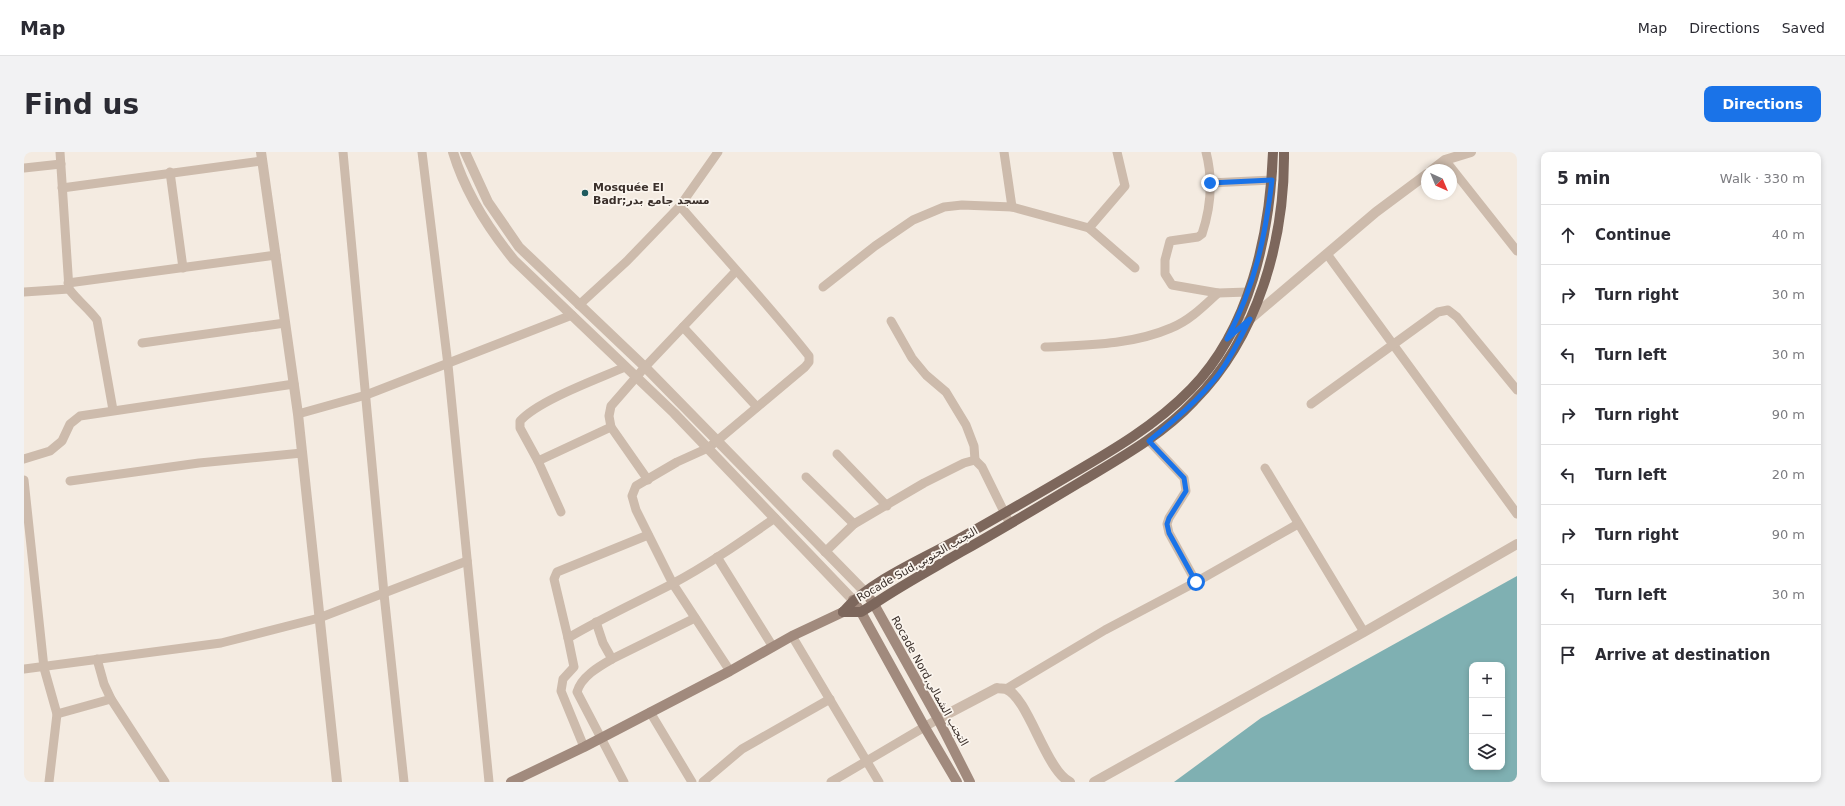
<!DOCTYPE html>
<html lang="en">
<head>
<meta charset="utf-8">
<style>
  :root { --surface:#fff; --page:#f2f2f3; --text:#2b2b33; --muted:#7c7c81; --line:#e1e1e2; --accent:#1a73e8 }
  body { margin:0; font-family:"DejaVu Sans",Cairo,sans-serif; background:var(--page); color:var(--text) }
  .controls { position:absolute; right:12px; bottom:12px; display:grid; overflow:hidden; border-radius:8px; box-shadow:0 2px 6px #0003 }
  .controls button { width:36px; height:36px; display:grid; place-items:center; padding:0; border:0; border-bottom:1px solid var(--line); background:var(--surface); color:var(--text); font:20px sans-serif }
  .compass { position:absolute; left:1397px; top:12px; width:36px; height:36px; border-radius:50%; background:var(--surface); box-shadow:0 2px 6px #0003; rotate:136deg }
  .stop { position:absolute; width:12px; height:12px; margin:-9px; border:3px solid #1a73e8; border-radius:50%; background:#fff }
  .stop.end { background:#1a73e8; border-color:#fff; box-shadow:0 1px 4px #0008 }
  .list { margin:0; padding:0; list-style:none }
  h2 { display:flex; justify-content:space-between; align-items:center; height:52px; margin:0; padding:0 16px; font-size:17px }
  h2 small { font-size:13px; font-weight:400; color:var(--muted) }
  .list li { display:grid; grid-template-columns:26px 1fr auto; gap:12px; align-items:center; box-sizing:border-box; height:60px; padding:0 16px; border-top:1px solid var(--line) }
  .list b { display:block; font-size:15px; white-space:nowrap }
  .list em { font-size:13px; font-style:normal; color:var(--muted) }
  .icon { flex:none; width:22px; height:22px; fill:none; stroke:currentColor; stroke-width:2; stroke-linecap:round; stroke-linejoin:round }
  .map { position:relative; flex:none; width:1493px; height:630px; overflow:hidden; border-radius:8px }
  header { display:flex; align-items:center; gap:24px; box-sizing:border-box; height:56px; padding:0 20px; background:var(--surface); border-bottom:1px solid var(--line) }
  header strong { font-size:19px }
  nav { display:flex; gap:22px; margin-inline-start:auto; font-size:14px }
  .intro { display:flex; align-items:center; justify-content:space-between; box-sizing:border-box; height:96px; padding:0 24px }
  h1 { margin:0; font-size:28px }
  .button { padding:10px 18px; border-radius:8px; background:var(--accent); color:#fff; font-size:14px; font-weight:700 }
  main { display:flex; gap:24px; padding:0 24px }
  aside { flex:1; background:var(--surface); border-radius:8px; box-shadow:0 2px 6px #0003 }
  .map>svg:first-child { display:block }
  .water { fill:#7fb0b2; fill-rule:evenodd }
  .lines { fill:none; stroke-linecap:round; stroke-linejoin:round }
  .minor { stroke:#cdbbac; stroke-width:9 }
  .tertiary { stroke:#cdbbac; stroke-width:10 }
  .secondary { stroke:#a18a7d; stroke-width:10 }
  .primary { stroke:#7d675c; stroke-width:10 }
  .route { stroke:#1a73e8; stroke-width:5 }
  .poi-dot { fill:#1f5a5e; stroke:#fbf5ee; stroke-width:1.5 }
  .labels { text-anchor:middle; stroke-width:3.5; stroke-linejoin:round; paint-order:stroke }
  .poi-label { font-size:11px; font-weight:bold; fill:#3b302b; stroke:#fbf5ee; text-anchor:start }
  .street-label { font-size:11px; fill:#3b302b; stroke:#fbf5ee }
</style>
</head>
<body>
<header>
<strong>Map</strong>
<nav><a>Map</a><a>Directions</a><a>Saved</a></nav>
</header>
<div class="intro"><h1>Find us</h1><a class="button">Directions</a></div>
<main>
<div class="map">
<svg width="1493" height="630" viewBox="0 0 1493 630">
  <rect width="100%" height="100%" fill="#f4ebe1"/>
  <path class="water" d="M1493,424v206h-343l87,-64zM1448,513h30v102h-30z"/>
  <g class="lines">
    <g class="minor">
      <path d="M36,0l9,137c8,11 19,19 28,31l16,90"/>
      <path d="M319,0l41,442 20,188"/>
      <path d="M398,0l26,213 41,417"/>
      <path d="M980,0l8,55"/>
      <path d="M1182,0c7,27 5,55 -4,82l-4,3 -28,4 -5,19v14l7,11 46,8 30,-1"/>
      <path d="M1421,8l72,91"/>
      <path d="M0,16l37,-4"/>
      <path d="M146,20l13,96"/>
      <path d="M1186,31l62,-3"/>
      <path d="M38,36l200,-27"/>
      <path d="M656,54c43,50 88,98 129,150v6l-4,5 -87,73 -10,8 -31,14 -41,24 -4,10 4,14 37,74 57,87"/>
      <path d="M1065,76l46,40"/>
      <path d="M1303,102l190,260"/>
      <path d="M44,131l208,-28"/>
      <path d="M799,135l52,-41 38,-26 31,-13 18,-2 50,2 77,21 36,-42 -8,-34"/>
      <path d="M0,140l45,-3"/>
      <path d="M555,153l48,-44 53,-55 38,-54"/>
      <path d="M867,169l21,37 14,17 20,17 20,33 8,21 1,14"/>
      <path d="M659,175l74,80"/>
      <path d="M118,191l143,-20"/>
      <path d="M1021,195c42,-2 87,-2 126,-19 18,-7 33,-22 47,-35"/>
      <path d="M1287,252l127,-92 10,-2 9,7 60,73"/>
      <path d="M274,262l68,-19 206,-80"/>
      <path d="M1125,289l35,37 2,13 -17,27 -2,6 2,9 27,49"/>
      <path d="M813,302l50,52"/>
      <path d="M0,307l26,-8 12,-10 8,-17 10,-8 214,-32"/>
      <path d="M514,309l73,-34"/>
      <path d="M1241,316l99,164"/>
      <path d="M782,325l48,47"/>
      <path d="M0,328l20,188 13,46 -8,68"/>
      <path d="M624,328l-37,-53 -2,-11 2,-10 34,-39 91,-96"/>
      <path d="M46,329l129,-18 103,-10"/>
      <path d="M537,360l-23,-51 -18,-33v-7c19,-21 78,-42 105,-54"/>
      <path d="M801,400l29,-28 70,-41 40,-20 11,-3 7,7 28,57"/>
      <path d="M693,405l56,90"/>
      <path d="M572,470l7,21 9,16"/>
      <path d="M768,484l87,146"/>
      <path d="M544,486l-14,-59 3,-7 91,-37"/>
      <path d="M73,507l7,25 7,15 54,83"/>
      <path d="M0,517l197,-26 98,-25 148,-57"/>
      <path d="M982,537l99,-59 91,-48 102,-58"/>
      <path d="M626,560l42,70"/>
      <path d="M33,562l54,-15"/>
      <path d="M560,595l-23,-56 2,-12 11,-12 -6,-29c34,-20 69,-36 104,-54 36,-19 70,-43 103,-66"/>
      <path d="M600,630l-47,-90c4,-15 21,-25 35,-33l83,-41"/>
      <path d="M679,630l39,-33 88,-50"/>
      <path d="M807,630l107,-63"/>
    </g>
    <g class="tertiary">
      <path d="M237,0l37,262 39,368"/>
      <path d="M429,0c12,40 35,76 61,108l160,153 179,187"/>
      <path d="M441,0l23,50 31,45 126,120 221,226"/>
      <path d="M1408,18l13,-10 26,-8"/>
      <path d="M1205,185l147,-125 51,-38"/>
      <path d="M914,567l59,-31c3,1 6,0 9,1 22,8 40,82 64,93"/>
      <path d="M1070,630l270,-150 153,-88"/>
    </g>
    <g class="secondary">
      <path d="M842,441l9,13 63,113 32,63"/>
      <path d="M829,448l8,12 63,114 33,56"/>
      <path d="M487,630l73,-35 146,-76 62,-35 51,-24"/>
    </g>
    <g class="primary">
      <path d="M819,460h18l13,-8c28,-19 58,-35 87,-52 41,-23 81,-47 121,-71 40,-24 80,-46 112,-80 64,-64 91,-161 90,-249"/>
      <path d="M819,460c25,-30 81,-54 116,-73 37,-21 74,-42 111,-64 43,-25 86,-50 121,-86 59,-60 79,-155 82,-237"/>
    </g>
  </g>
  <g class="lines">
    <path class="route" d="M1172,430l-27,-49 -2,-9 2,-6 17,-27 -2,-13 -35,-37c24,-20 50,-41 69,-66 13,-17 22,-37 32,-56l-23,20c28,-54 38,-100 45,-159l-62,3"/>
  </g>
  <circle class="poi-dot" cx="561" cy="41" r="4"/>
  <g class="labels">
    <g class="poi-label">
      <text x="569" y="39">Mosquée El<tspan x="569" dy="13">Badr;مسجد جامع بدر</tspan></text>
    </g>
    <g class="street-label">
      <text transform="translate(893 412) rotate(-30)" y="4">Rocade Sud,التجنب الجنوبي</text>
      <text transform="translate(906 529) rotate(61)" y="4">Rocade Nord,التجنب الشمالي</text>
    </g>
  </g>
</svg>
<div class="controls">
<button>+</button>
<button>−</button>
<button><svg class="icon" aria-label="layers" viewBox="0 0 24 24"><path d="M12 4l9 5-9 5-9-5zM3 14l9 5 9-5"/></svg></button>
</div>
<svg class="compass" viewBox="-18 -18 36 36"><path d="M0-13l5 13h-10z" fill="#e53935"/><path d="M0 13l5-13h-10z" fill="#7c7c81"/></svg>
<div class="stop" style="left:1172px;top:430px"></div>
<div class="stop end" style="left:1186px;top:31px"></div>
</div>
<aside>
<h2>5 min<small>Walk · 330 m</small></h2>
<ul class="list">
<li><svg class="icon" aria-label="ahead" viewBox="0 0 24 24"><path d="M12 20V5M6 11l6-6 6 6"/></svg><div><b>Continue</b></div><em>40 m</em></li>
<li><svg class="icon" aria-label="right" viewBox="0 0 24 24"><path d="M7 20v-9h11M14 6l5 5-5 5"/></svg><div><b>Turn right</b></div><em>30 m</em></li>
<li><svg class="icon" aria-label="left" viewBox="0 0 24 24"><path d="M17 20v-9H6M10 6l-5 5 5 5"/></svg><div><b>Turn left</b></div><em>30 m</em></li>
<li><svg class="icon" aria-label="right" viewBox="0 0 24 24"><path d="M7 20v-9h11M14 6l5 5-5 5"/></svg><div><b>Turn right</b></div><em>90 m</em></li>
<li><svg class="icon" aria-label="left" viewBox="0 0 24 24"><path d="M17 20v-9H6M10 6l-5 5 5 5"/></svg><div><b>Turn left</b></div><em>20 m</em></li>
<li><svg class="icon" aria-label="right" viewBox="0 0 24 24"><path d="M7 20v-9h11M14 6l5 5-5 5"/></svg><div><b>Turn right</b></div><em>90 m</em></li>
<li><svg class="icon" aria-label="left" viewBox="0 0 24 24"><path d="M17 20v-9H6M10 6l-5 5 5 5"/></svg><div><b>Turn left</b></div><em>30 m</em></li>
<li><svg class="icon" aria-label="arrive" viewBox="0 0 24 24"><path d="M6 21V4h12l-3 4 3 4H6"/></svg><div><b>Arrive at destination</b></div></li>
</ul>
</aside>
</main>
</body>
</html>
